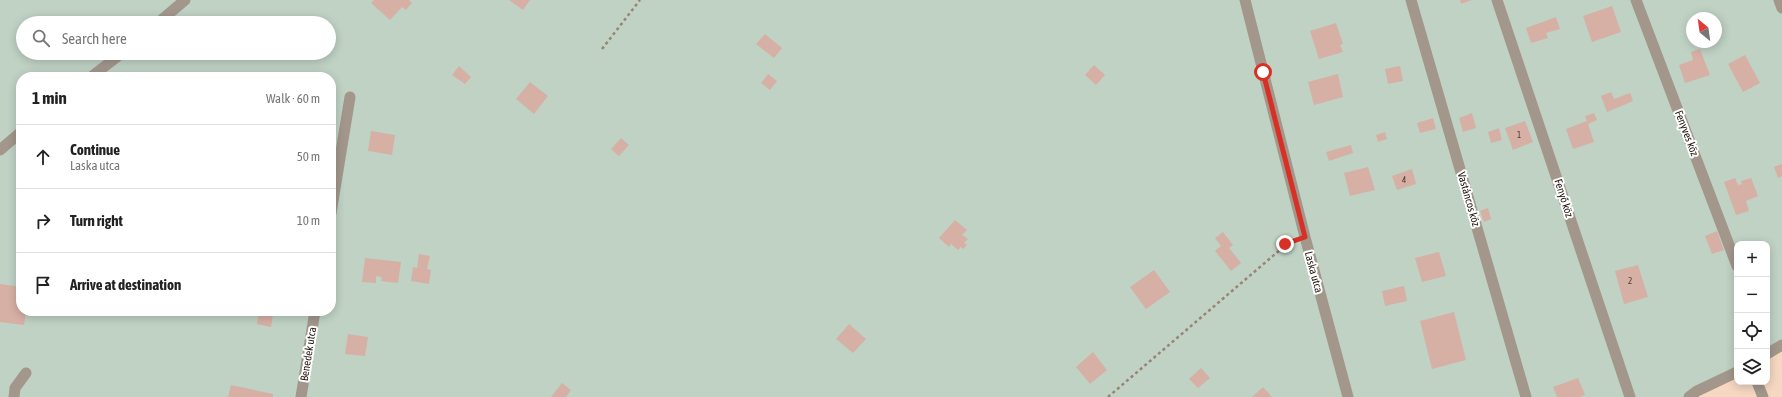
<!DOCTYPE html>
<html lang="en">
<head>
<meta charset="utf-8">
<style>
  :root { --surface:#fff; --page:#f2f2f2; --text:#222; --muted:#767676; --line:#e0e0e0 }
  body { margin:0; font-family:"Asap Condensed",sans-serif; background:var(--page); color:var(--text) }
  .controls { position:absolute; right:12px; bottom:12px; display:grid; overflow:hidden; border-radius:8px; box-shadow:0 2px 10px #0003 }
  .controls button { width:36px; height:36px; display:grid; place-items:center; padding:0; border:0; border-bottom:1px solid var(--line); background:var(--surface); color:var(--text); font:20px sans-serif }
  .compass { position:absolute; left:1686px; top:12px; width:36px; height:36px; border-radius:50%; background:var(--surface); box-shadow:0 2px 10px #0003; rotate:331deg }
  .stop { position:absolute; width:12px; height:12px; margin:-9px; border:3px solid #d93025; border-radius:50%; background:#fff }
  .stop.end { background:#d93025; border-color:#fff; box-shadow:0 1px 4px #0008 }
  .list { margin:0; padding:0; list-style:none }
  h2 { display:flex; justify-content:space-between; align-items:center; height:52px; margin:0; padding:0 16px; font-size:17px }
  h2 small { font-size:13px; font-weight:400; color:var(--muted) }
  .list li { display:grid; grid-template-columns:26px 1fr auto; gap:12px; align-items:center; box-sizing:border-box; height:64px; padding:0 16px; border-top:1px solid var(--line) }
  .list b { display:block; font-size:15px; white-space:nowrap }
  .list p { margin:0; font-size:13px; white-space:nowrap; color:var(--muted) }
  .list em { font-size:13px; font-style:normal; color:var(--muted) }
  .icon { flex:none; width:22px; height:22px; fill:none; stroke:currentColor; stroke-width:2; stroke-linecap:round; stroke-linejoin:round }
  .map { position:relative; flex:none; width:1782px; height:397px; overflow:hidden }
  .search { position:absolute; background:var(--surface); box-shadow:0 2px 10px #0003; left:16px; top:16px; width:320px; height:44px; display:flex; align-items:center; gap:10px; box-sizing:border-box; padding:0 14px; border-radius:22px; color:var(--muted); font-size:15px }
  .panel { position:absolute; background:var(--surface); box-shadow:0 2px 10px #0003; left:16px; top:72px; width:320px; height:244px; border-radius:16px }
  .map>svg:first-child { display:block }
  .green { fill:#bfd2c4; fill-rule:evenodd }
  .building { fill:#d6b0a5 }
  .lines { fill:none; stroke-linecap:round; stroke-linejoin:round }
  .path { stroke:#9a8373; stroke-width:2.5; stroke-dasharray:3 3; stroke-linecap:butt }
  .service { stroke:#a3978c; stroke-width:11 }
  .minor { stroke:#a3978c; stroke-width:11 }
  .route { stroke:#d93025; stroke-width:5 }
  .labels { text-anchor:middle; stroke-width:4; stroke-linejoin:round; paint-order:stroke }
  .number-label { font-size:9px; fill:#4e3c33 }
  .street-label { font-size:11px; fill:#20150d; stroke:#fff }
</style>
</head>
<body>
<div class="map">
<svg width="1782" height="397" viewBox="0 0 1782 397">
  <rect width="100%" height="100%" fill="#f6d7c1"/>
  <path class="green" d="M0,0h1782v345l-15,9v-110h-30v128l-48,25h-1689zM1692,18h24v24h-24zM23,23h306v30h-306zM21,77h310v234h-310z"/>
  <g class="building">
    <path d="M374,0h35l3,3 -6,7 -4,-3 -12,13 -19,-17z"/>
    <path d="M509,0h21l-7,10z"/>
    <path d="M1460,0h12l-11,4z"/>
    <path d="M1612,6l9,26 -29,10 -9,-26z"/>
    <path d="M1556,17l4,12 -14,4 2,5 -17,5 -5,-15z"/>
    <path d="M306,18l14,1 -1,4h-14z"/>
    <path d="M1336,23l7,21 -3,1 3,7 -24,7 -9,-28z"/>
    <path d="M765,34l17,14 -8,10 -18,-14z"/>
    <path d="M1700,49l10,26 -25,8 -6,-18 14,-5 -2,-8z"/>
    <path d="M1745,55l15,28 -17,9 -15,-28z"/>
    <path d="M1094,65l11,10 -9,10 -11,-10z"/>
    <path d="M459,66l12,11 -6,7 -13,-9z"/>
    <path d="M1400,66l3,15 -15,3 -3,-15z"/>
    <path d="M768,74l9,7 -7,9 -9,-7z"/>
    <path d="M1338,74l5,23 -29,8 -6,-23z"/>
    <path d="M530,82l18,14 -14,18 -18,-15z"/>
    <path d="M1611,92l3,7 16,-6 3,8 -26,11 -6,-16z"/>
    <path d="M1472,113l4,15 -13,4 -4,-14z"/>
    <path d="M1594,113l3,7 -9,4 6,18 -21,7 -7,-20 21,-8 -2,-5z"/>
    <path d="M1433,118l3,11 -16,4 -3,-10z"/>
    <path d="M1525,121l8,21 -20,8 -8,-22z"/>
    <path d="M1499,128l3,12 -11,3 -3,-11z"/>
    <path d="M371,131l24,4 -3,20 -24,-4z"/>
    <path d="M1385,132l2,7 -9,3 -2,-7z"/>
    <path d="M621,138l8,7 -10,11 -8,-7z"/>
    <path d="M1351,145l2,8 -24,8 -3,-9z"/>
    <path d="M1782,164v12l-4,2 -4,-11z"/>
    <path d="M1368,167l7,23 -25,6 -6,-23z"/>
    <path d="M1412,169l4,15 -19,6 -5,-14z"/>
    <path d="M1735,178l3,7 4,-1 -1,-3 10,-3 7,18 -12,5 3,10 -13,4 -12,-33z"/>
    <path d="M1488,208l3,11 -7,3 -4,-11z"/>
    <path d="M955,220l12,10 -5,5 6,4 -4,4 3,2 -4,4 -2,-2 -3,3 -7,-6 -2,3 -10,-9z"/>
    <path d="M1717,231l7,19 -12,4 -7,-18z"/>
    <path d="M1223,232l10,13 -4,3 12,15 -10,8 -16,-20 6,-5 -6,-8z"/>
    <path d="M1439,252l7,24 -24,6 -7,-24z"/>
    <path d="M419,254l11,2 -3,13 4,1 -2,14 -18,-3 2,-14 4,1z"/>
    <path d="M365,258l36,4 -3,21 -17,-2 1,-4 -6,-1v7l-14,-1z"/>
    <path d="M1638,265l10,32 -24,7 -9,-33z"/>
    <path d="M1154,270l16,22 -24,17 -16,-22z"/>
    <path d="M0,284l21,3v24h5l-2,14 -24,-3z"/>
    <path d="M1404,286l3,15 -22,5 -3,-15z"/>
    <path d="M259,312l14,2 -2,13 -14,-3z"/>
    <path d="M1454,312l12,48 -34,9 -12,-48z"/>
    <path d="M849,324l17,15 -13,14 -17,-14z"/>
    <path d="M348,334l20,3 -3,19 -20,-2z"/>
    <path d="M1093,352l14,18 -17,14 -14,-17z"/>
    <path d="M1201,368l9,10 -12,10 -9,-9z"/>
    <path d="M1578,378l7,17 -5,2h-23l-4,-10z"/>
    <path d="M562,383l9,7 -5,7h-15z"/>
    <path d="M231,385l42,9v3h-45z"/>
    <path d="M1263,387l9,10h-20z"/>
  </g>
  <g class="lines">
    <g class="path">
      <path d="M602,49l38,-49"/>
      <path d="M1108,397l180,-154"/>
    </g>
    <path class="service" d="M14,397l1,-9 11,-15"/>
    <g class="minor">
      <path d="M1245,0l60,237 43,160"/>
      <path d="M1411,0l115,397"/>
      <path d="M1497,0l133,397"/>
      <path d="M1636,0l101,266"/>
      <path d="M1779,0l3,8"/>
      <path d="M158,23l27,-23"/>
      <path d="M91,77l31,-24"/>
      <path d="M0,150l21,-18"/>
      <path d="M331,213l19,-116"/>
      <path d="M1767,354l15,-9"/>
      <path d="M1757,382l6,15"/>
      <path d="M301,397l14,-86"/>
      <path d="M1689,397l8,-6 40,-19"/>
    </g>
  </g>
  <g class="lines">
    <path class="route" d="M1263,72l42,165 -20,7"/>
  </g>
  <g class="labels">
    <g class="number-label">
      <text x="1519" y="138">1</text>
      <text x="1404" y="183">4</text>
      <text x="1630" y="284">2</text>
    </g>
    <g class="street-label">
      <text transform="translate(1687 133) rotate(69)" y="4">Fenyves köz</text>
      <text transform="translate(1564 198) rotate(72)" y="4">Fenyő köz</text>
      <text transform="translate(1469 199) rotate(74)" y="4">Vastáncos köz</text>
      <text transform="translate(1314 272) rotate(75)" y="4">Laska utca</text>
      <text transform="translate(308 354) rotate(-81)" y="4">Benedek utca</text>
    </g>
  </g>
</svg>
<div class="controls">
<button>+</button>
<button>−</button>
<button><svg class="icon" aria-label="locate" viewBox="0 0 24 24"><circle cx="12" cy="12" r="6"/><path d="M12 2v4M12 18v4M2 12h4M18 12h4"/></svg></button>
<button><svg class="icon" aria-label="layers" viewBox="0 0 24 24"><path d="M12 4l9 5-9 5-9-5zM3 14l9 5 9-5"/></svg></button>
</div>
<svg class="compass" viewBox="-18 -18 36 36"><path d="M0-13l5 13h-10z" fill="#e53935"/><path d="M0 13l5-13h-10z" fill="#767676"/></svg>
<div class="stop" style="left:1263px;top:72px"></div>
<div class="stop end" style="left:1285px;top:244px"></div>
<div class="search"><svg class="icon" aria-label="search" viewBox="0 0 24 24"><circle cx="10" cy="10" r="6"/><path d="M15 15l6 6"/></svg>Search here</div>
<section class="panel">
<h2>1 min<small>Walk · 60 m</small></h2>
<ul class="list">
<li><svg class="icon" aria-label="ahead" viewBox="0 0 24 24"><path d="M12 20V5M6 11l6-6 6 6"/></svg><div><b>Continue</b><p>Laska utca</p></div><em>50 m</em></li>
<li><svg class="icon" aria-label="right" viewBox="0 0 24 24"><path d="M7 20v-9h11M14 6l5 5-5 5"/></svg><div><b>Turn right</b></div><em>10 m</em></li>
<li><svg class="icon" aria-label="arrive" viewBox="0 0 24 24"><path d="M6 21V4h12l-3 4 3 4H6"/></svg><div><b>Arrive at destination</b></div></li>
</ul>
</section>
</div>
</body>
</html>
